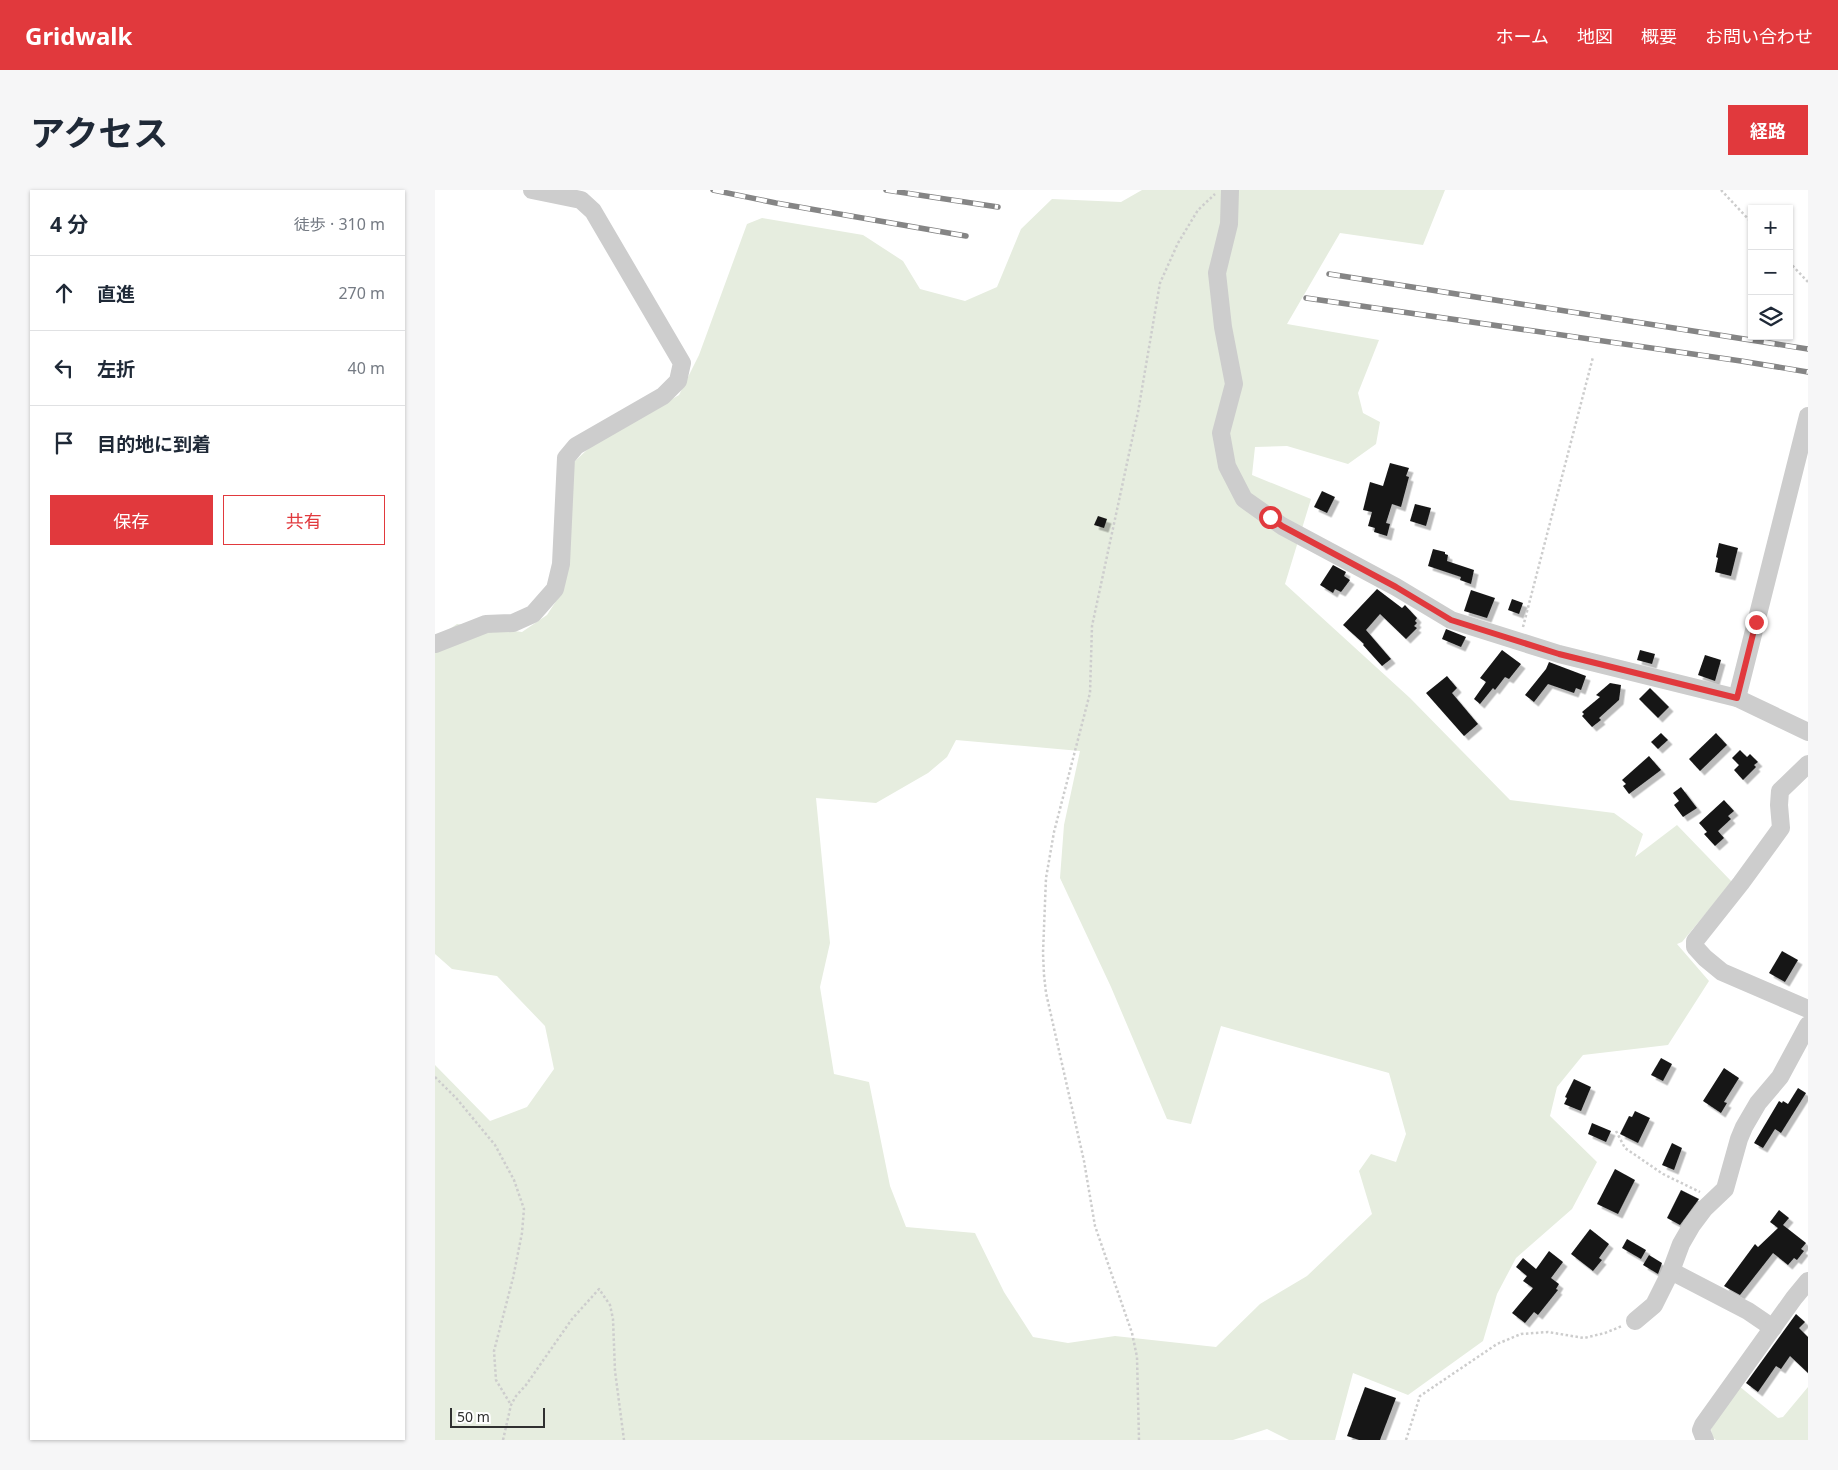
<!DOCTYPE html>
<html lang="ja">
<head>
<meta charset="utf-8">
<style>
  :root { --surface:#fff; --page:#f6f6f7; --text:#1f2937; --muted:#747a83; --line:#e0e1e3; --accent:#e1393d }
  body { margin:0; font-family:"Noto Sans","Noto Sans JP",sans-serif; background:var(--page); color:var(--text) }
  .controls { position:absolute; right:15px; top:15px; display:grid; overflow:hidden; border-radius:0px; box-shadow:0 1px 4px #0004 }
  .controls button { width:45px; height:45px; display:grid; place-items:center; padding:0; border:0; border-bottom:1px solid var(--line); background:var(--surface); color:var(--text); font:25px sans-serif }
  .scale { position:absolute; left:15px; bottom:12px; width:95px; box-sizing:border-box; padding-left:5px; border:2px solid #303030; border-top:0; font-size:14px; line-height:18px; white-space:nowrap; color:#303030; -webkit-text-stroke:4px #fff; paint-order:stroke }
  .stop { position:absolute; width:15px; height:15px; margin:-11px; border:4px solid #e1393d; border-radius:50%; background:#fff }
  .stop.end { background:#e1393d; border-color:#fff; box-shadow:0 1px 5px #0008 }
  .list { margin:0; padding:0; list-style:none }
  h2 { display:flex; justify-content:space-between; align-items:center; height:65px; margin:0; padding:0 20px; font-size:21px }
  h2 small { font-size:16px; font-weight:400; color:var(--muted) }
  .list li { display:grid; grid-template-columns:32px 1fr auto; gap:15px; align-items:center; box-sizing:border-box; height:75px; padding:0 20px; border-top:1px solid var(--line) }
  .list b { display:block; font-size:19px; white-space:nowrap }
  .list em { font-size:16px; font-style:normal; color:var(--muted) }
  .actions { display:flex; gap:10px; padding:15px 20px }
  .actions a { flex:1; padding:11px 0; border:1px solid var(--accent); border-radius:0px; text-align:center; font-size:18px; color:var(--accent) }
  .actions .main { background:var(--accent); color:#fff }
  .icon { flex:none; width:28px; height:28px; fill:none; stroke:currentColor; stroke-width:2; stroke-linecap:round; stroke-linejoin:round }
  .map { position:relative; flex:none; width:1373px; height:1250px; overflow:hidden; border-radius:0px }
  header { display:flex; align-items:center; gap:30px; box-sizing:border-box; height:70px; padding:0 25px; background:var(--accent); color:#fff }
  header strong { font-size:24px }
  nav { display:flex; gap:28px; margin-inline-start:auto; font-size:18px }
  .intro { display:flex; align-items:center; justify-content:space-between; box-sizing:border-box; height:120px; padding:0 30px }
  h1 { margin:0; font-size:35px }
  .button { padding:12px 22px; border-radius:0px; background:var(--accent); color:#fff; font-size:18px; font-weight:700 }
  main { display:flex; gap:30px; padding:0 30px }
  aside { flex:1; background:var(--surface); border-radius:0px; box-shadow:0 1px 4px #0004 }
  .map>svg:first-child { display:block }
  .green { fill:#e6eddf; fill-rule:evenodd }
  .building { fill:#171717; filter:url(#shadow) }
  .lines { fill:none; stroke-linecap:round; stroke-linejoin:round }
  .path { stroke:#cdcdcd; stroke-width:2.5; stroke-dasharray:2.5 2.5; stroke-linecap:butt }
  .minor { stroke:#cdcdcd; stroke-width:18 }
  .rail-casing { stroke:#858585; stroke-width:5.5 }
  .rail { stroke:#fff; stroke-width:4; stroke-dasharray:11; stroke-linecap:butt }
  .route { stroke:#e1393d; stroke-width:6 }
</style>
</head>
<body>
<header>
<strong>Gridwalk</strong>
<nav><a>ホーム</a><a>地図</a><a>概要</a><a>お問い合わせ</a></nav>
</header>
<div class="intro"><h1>アクセス</h1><a class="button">経路</a></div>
<main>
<aside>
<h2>4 分<small>徒歩 · 310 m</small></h2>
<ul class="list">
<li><svg class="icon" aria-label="ahead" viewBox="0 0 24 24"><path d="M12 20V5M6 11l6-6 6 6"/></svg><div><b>直進</b></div><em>270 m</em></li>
<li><svg class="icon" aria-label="left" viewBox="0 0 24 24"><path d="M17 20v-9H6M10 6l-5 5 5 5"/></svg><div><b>左折</b></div><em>40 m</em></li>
<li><svg class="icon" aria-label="arrive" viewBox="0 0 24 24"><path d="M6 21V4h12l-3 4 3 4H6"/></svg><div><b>目的地に到着</b></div></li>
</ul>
<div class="actions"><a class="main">保存</a><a>共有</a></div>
</aside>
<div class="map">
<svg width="1373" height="1250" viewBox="0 0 1373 1250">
  <defs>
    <filter id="shadow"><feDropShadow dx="4.5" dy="4.5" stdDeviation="0" flood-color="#0004"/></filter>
  </defs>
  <rect width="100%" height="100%" fill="#fff"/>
  <g class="green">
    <path d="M707,0h303l-22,55 -83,-12 -53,91 92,16 -21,53 5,20 17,9 -4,22 -28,20 -61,-18 -32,1 -3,28 59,24 -26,85 125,114 100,102 104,13 29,21 -8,23 42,-32 55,57 -50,60 -5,2 32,37 -41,64 -85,10 -26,32 -7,29 47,46 -25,47 -56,49 -19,36 -14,47 -75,54 -55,-22 -18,67h-46l-22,-11 -34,11h-798v-375l55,56 37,-14 27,-38 -9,-43 -48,-50 -45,-7 -17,-15v-315l22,-15 65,8 25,-17 17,-26 9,-126 17,-16 89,-52 20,-40 48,-131 15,-6 101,17 40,26 17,28 45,12 32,-14 24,-58 31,-30 69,3zM521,550l124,11 -16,74 -4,53 51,109 56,132 24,5 30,-98 168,47 17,61 -10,28 -25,-8 -12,17 13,43 -65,62 -47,28 -44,43 -101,-11 -47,7 -35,-6 -29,-45 -29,-59 -69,-6 -16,-41 -21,-104 -35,-8 -14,-87 10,-44 -14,-145 60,5 52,-30 19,-16z"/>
    <path d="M1304,1196l39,32 5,-1 25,-30v53h-92l-4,-3 -1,-8z"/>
  </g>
  <g class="building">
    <path d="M955,273l19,5 -3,8 3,1 -8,30 -9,-3 -6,19 4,1 -3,12 -13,-4 1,-4 -7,-2 4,-14 -9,-2 7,-28 13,4z"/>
    <path d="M887,301l13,6 -8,16 -13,-6z"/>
    <path d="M980,314l16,4 -5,18 -16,-5z"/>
    <path d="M663,326l9,3 -3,9 -10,-3z"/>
    <path d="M1284,353l19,5 -7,28 -16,-4 3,-14 -2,-1z"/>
    <path d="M998,359l12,3v2l3,1 -1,6 27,9 -3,14 -11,-4 1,-3 -33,-11z"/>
    <path d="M898,375l13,7 -2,4 6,4 -9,12 -6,-3 -2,4 -13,-8z"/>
    <path d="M942,399l25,19 3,-3 12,13 -2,3 2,2 -3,3 3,2 -11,11 -26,-25 -14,16 25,29 -9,7 -19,-21 1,-1 -21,-19z"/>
    <path d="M1036,400l24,8 -8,20 -23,-7z"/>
    <path d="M1077,409l11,4 -4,11 -11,-4z"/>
    <path d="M1011,439l20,8 -5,10 -19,-8z"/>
    <path d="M1067,460l19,14 -12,15 -4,-2 -10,13 -2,-2 -13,16 -6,-5 12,-17 -6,-4z"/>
    <path d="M1205,460l15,4 -3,10 -15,-4z"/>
    <path d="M1270,465l16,5 -6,21 -17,-6z"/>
    <path d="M1114,472l37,14 -5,14 -5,-2 -2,5 -26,-9 -14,18 -9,-7 21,-26z"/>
    <path d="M1012,486l10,12 -5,5 26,31 -14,12 -38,-43z"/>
    <path d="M1175,493l11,2 -2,15 -20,18 2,2 -9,7 -10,-11 2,-2 -2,-2 18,-15 -4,-2z"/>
    <path d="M1215,498l19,19 -11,11 -19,-19z"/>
    <path d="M1226,543l7,7 -10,9 -7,-7z"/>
    <path d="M1281,543l11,12 -27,26 -11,-12z"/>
    <path d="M1305,560l7,7 3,-3 8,8 -4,3 2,2 -13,13 -9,-10 5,-5 -7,-7z"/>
    <path d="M1214,566l12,14 -32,24 -6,-8 3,-2 -4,-4z"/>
    <path d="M1246,597l16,21 -14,9 -9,-12 5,-4 -6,-8z"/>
    <path d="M1289,610l10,11 -6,5 3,3 -13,12 6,7 -9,8 -11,-12 3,-2 -8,-9z"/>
    <path d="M1347,761l16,9 -13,22 -16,-9z"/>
    <path d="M1226,868l11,6 -9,17 -12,-6z"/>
    <path d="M1289,878l15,10 -15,24 3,1 -6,10 -18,-12z"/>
    <path d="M1139,889l17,8 -10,24 -17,-7 3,-6 -2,-1z"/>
    <path d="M1363,898l8,5 -25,40 -6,-4 -12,19 -9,-5 25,-42 3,2 1,-2 5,3z"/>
    <path d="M1200,921l15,7 -12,25 -18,-9 9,-18 3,1z"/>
    <path d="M1157,933l19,8 -5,11 -18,-8z"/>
    <path d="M1237,953l10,5 -8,22 -12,-5z"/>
    <path d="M1180,979l20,11 -17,34 -21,-10z"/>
    <path d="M1246,1000l18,9 -19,26 -13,-7z"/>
    <path d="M1344,1020l10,8 -6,7 23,18 -5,6 3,2 -7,9 -3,-2 -6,7 -15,-12 -33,42 -11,-6 -5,-3 31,-42 3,3 20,-19 -8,-6z"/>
    <path d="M1155,1039l19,15 -10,14 3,2 -9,11 -22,-17z"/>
    <path d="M1192,1049l19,11 -5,9 -19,-11z"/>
    <path d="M1114,1061l14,11 -12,16 8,6 -3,5 2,1 -20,25 -4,-3 -9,11 -13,-10 21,-25 -10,-7 4,-5 -11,-9 7,-9 13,11z"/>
    <path d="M1214,1065l13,8 -4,11 -15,-9z"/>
    <path d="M1361,1124l9,8 -6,6 9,9v36l-18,-17 -9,13 -5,-3 -18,26 -12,-9z"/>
    <path d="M930,1197l31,11 -16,42h-21l-12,-4z"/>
  </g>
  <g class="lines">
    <g class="path">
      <path d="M1286,0l31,33"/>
      <path d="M1354,72l19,20"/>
      <path d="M1088,437l70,-270"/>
      <path d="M0,887l22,22 38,46 19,35 10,29 -2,24 -9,45 -19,73 2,29 15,25"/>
      <path d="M1181,941l9,17 38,26 37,18"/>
      <path d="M68,1250l8,-35 5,-9 10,-11 46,-66 27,-30 11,16 3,14 2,52 9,69"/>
      <path d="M704,1250l-2,-83 -5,-24 -37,-107 -11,-65 -38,-168 -2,-18 -1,-22 3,-75 8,-46 36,-139 2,-67 46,-214 22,-129 18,-40 20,-33 17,-16"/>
      <path d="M971,1250l14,-44 77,-52 24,-10 27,-2 36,6 21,-5 17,-7"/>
    </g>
    <g class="minor">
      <path d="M795,0l-1,34 -12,49 6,54 11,57 -13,49 6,33 17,33 38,27 114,61 55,33 108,34 178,44 71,34"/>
      <path d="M0,454l51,-20 27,-1 20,-9 22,-25 6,-25 5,-106 10,-12 87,-50 15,-15 4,-18 -89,-152 -12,-11 -49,-10"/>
      <path d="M1302,508l71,-282"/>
      <path d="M1373,574l-28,27 -1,14 2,23 -40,55 -46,58v6l10,11 17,14 86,37"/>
      <path d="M1236,1081l77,40 25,17"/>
      <path d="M1200,1131l19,-16 17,-34 10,-27 11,-19 12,-16 21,-20 14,-50 5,-12 14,-24 22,-26 28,-52"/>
      <path d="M1270,1250l-4,-10 2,-5 91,-127 14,-17"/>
    </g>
    <defs>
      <g id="rail">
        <path d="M278,0l63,13 190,33"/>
        <path d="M451,0l112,17"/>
        <path d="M894,84l479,75"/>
        <path d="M871,108l435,63 67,11"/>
      </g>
    </defs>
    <use href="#rail" class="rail-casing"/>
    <use href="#rail" class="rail"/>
  </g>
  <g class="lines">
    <path class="route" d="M835,327l12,9 114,61 55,33 108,34 178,44 19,-76"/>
  </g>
</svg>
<div class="controls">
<button>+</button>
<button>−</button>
<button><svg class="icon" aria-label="layers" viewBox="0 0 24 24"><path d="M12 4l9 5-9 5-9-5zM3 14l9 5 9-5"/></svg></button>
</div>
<div class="scale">50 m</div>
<div class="stop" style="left:835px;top:327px"></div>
<div class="stop end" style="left:1321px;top:432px"></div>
</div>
</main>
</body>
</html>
